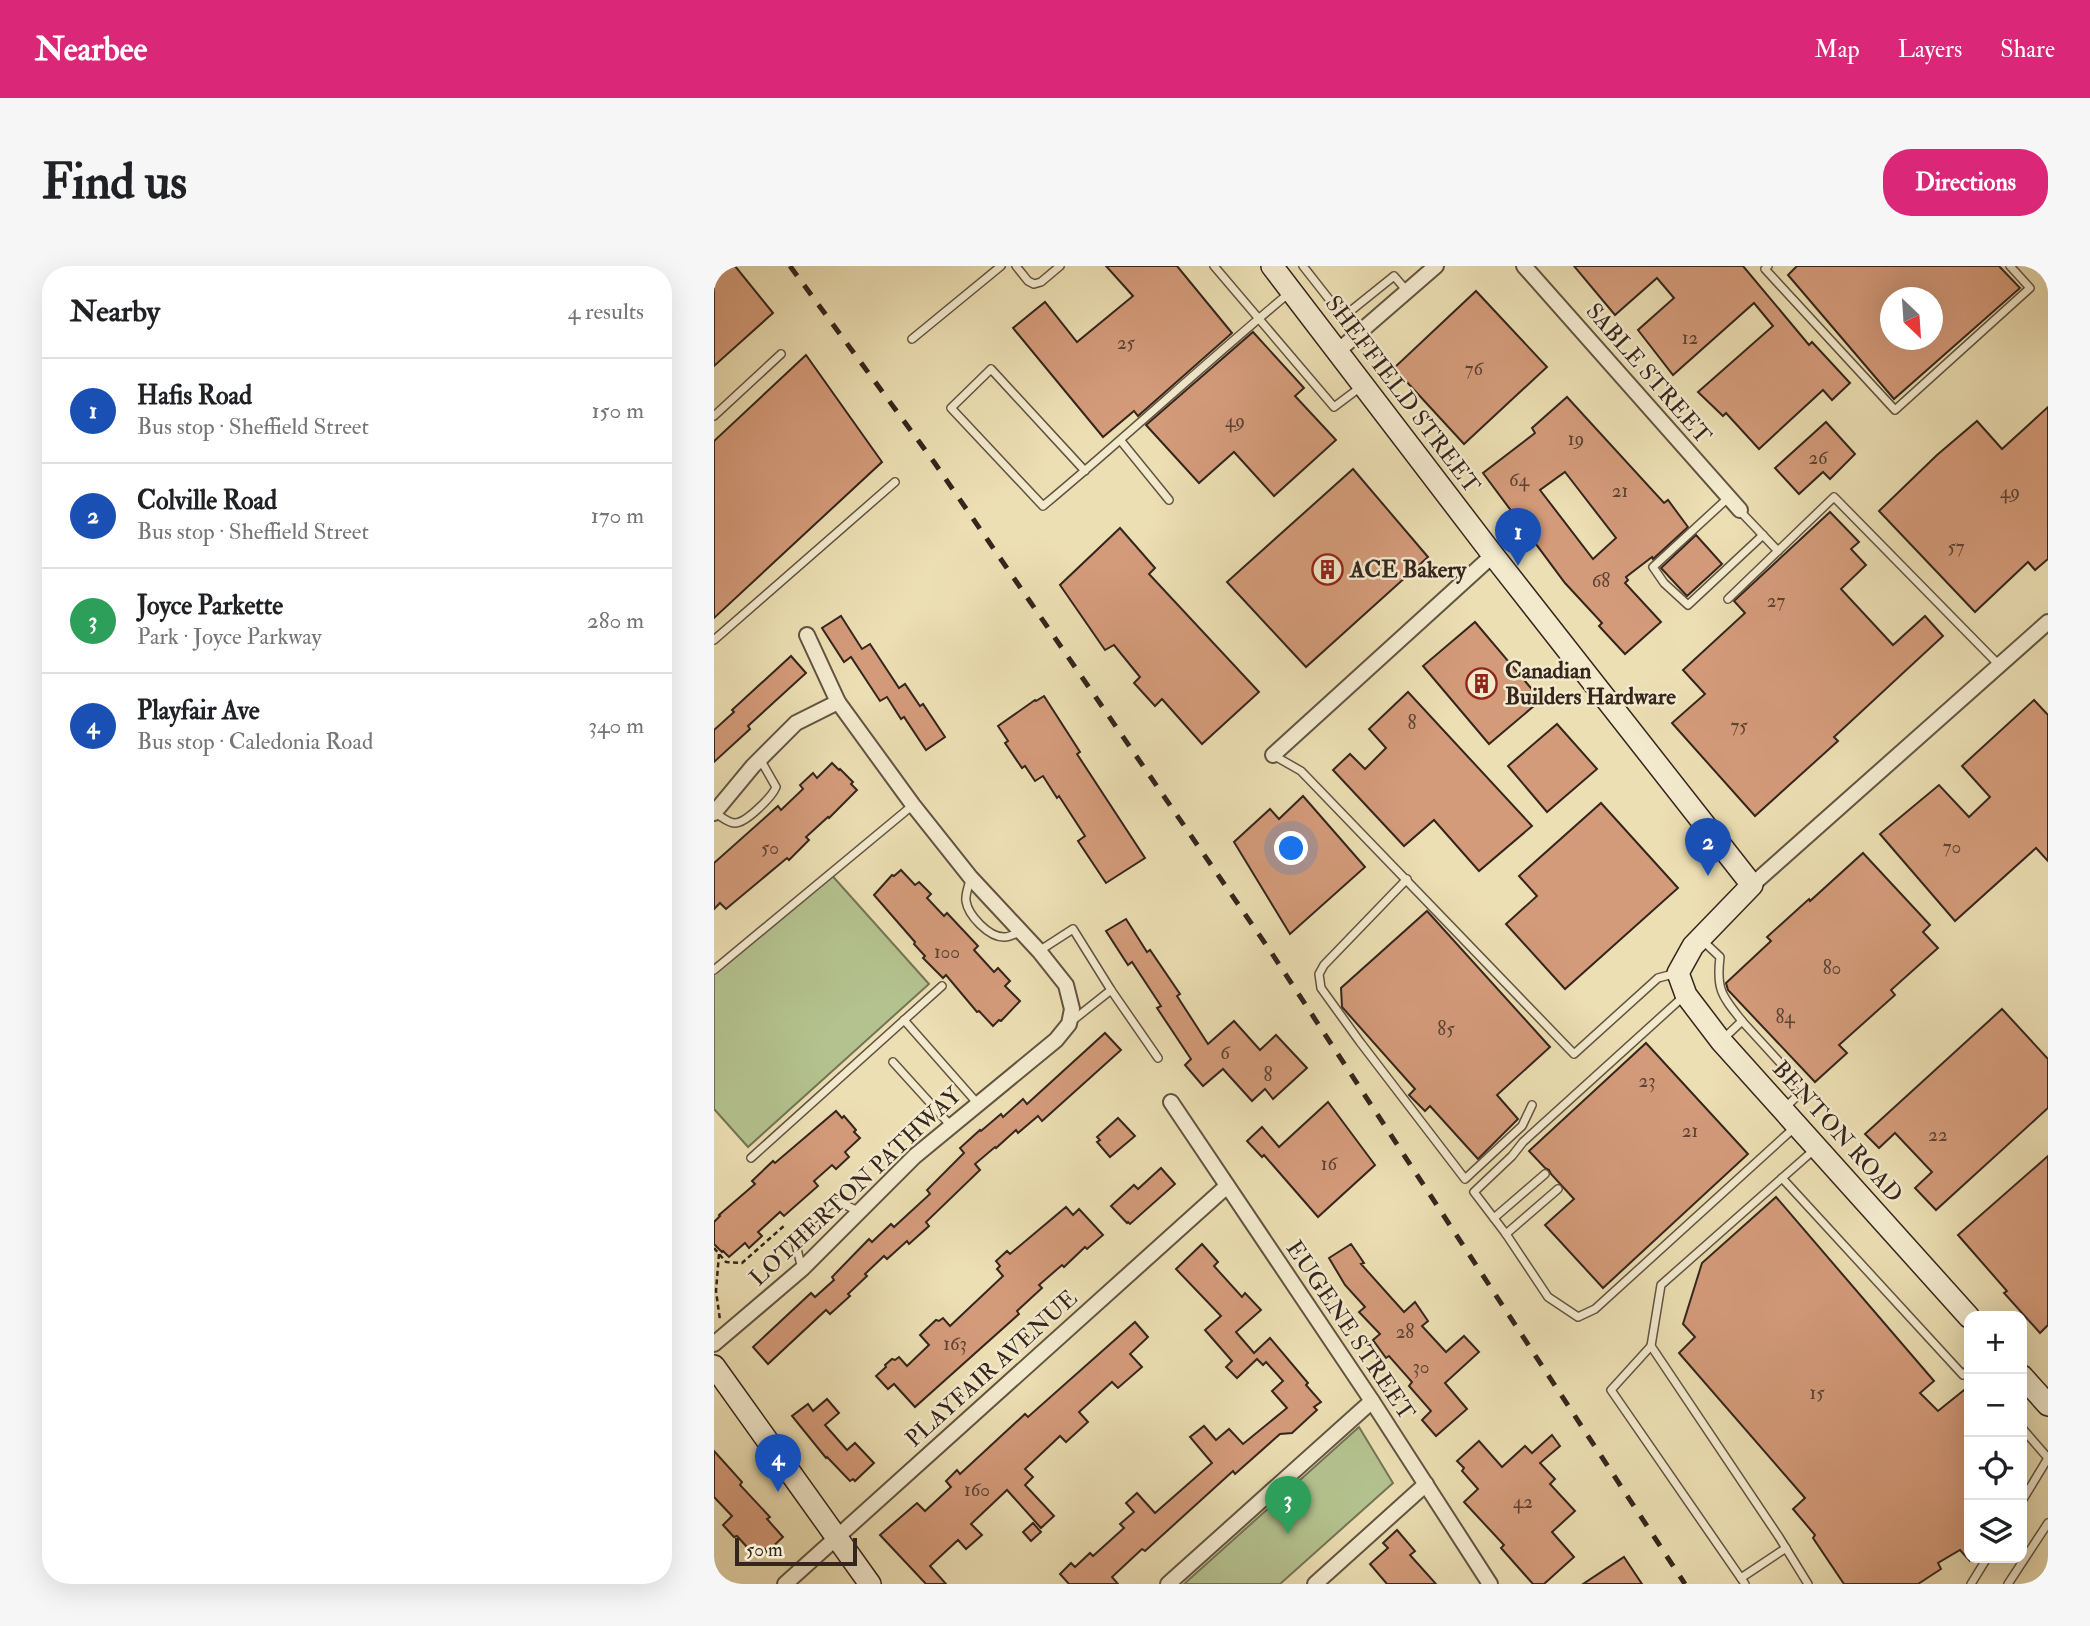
<!DOCTYPE html>
<html lang="en">
<head>
<meta charset="utf-8">
<style>
  :root { --surface:#fff; --page:#f6f6f6; --text:#202124; --muted:#757577; --line:#e0e0e0; --accent:#db2777 }
  body { margin:0; font-family:"IM FELL Double Pica",serif; background:var(--page); color:var(--text) }
  .controls { position:absolute; right:21px; bottom:21px; display:grid; overflow:hidden; border-radius:14px; box-shadow:0 7px 28px #0002 }
  .controls button { width:63px; height:63px; display:grid; place-items:center; padding:0; border:0; border-bottom:2px solid var(--line); background:var(--surface); color:var(--text); font:35px sans-serif }
  .compass { position:absolute; left:1166px; top:21px; width:63px; height:63px; border-radius:50%; background:var(--surface); box-shadow:0 7px 28px #0002; rotate:155deg }
  .scale { position:absolute; left:21px; bottom:18px; width:122px; box-sizing:border-box; padding-left:7px; border:4px solid #34251d; border-top:0; font-size:19px; line-height:24px; white-space:nowrap; color:#34251d; -webkit-text-stroke:5px #f3eace; paint-order:stroke }
  .you { position:absolute; left:578px; top:583px; width:24px; height:24px; margin:-18px; border:5px solid #fff; border-radius:50%; background:#1a73e8; box-shadow:0 0 0 10px #1a73e833 }
  .badge { display:grid; place-items:center; width:46px; height:46px; border-radius:50%; background:var(--accent); color:#fff; font-size:23px; font-weight:700 }
  .pin { position:absolute; translate:-50% -58px; filter:drop-shadow(0 2px 4px #0008) }
  .pin::after { content:''; position:absolute; top:37px; width:24px; height:21px; background:inherit; clip-path:polygon(0 0,100% 0,50% 100%) }
  .list { margin:0; padding:0; list-style:none }
  h2 { display:flex; justify-content:space-between; align-items:center; height:91px; margin:0; padding:0 28px; font-size:30px }
  h2 small { font-size:23px; font-weight:400; color:var(--muted) }
  .list li { display:grid; grid-template-columns:46px 1fr auto; gap:21px; align-items:center; box-sizing:border-box; height:105px; padding:0 28px; border-top:2px solid var(--line) }
  .list b { display:block; font-size:26px; white-space:nowrap }
  .list p { margin:0; font-size:23px; white-space:nowrap; color:var(--muted) }
  .list em { font-size:23px; font-style:normal; color:var(--muted) }
  .icon { flex:none; width:38px; height:38px; fill:none; stroke:currentColor; stroke-width:2; stroke-linecap:round; stroke-linejoin:round }
  .map { position:relative; flex:none; width:1334px; height:1318px; overflow:hidden; border-radius:28px }
  header { display:flex; align-items:center; gap:42px; box-sizing:border-box; height:98px; padding:0 35px; background:var(--accent); color:#fff }
  header strong { font-size:33px }
  nav { display:flex; gap:38px; margin-inline-start:auto; font-size:24px }
  .intro { display:flex; align-items:center; justify-content:space-between; box-sizing:border-box; height:168px; padding:0 42px }
  h1 { margin:0; font-size:49px }
  .button { padding:18px 32px; border-radius:28px; background:var(--accent); color:#fff; font-size:24px; font-weight:700 }
  main { display:flex; gap:42px; padding:0 42px }
  aside { flex:1; background:var(--surface); border-radius:28px; box-shadow:0 7px 28px #0002 }
  .map>svg:first-child { display:block }
  .green { fill:#b4c28f; stroke:#747456; stroke-width:2 }
  .building { fill:#d49b7a; stroke:#34251d; stroke-width:2; fill-rule:evenodd }
  .lines { fill:none; stroke-linecap:round; stroke-linejoin:round }
  .lane-casing { stroke:#625442; stroke-width:10 }
  .street-casing { stroke:#625442; stroke-width:18 }
  .secondary-casing { stroke:#34251d; stroke-width:24 }
  .path { stroke:#34251d; stroke-width:2.5; stroke-dasharray:5 3.5; stroke-linecap:butt }
  .lane { stroke:#f3eace; stroke-width:7 }
  .street { stroke:#f3eace; stroke-width:14 }
  .secondary { stroke:#f3eace; stroke-width:21 }
  .rail { stroke:#34251d; stroke-width:5; stroke-dasharray:12 12; stroke-linecap:butt }
  .labels { text-anchor:middle; stroke-width:5; stroke-linejoin:round; paint-order:stroke }
  .number-label { font-size:19px; fill:#5c4234 }
  .street-label { font-size:23px; fill:#34251d; stroke:#f3eace }
  .poi-label { font-size:23px; font-weight:bold; fill:#34251d; stroke:#f3eace; text-anchor:start }
</style>
</head>
<body>
<header>
<strong>Nearbee</strong>
<nav><a>Map</a><a>Layers</a><a>Share</a></nav>
</header>
<div class="intro"><h1>Find us</h1><a class="button">Directions</a></div>
<main>
<aside>
<h2>Nearby<small>4 results</small></h2>
<ul class="list">
<li><span class="badge" style="background:#1a4fb4">1</span><div><b>Hafis Road</b><p>Bus stop · Sheffield Street</p></div><em>150 m</em></li>
<li><span class="badge" style="background:#1a4fb4">2</span><div><b>Colville Road</b><p>Bus stop · Sheffield Street</p></div><em>170 m</em></li>
<li><span class="badge" style="background:#2e9e5b">3</span><div><b>Joyce Parkette</b><p>Park · Joyce Parkway</p></div><em>280 m</em></li>
<li><span class="badge" style="background:#1a4fb4">4</span><div><b>Playfair Ave</b><p>Bus stop · Caledonia Road</p></div><em>340 m</em></li>
</ul>
</aside>
<div class="map">
<svg width="1334" height="1318" viewBox="0 0 1334 1318">
  <rect width="100%" height="100%" fill="#ecdfb3"/>
  <filter id="stains"><feTurbulence type="fractalNoise" baseFrequency=".00286" numOctaves="4"/><feColorMatrix values="0 0 0 0 .2 0 0 0 0 .09 0 0 0 0 .02 0 0 0 .5 -.17"/></filter>
  <radialGradient id="worn" r=".72"><stop offset=".6" stop-color="#630" stop-opacity="0"/><stop offset="1" stop-color="#630" stop-opacity=".3"/></radialGradient>
  <g class="green">
    <path d="M114,605l101,113 -181,163 -34,-38v-135z"/>
    <path d="M645,1161l34,56 -113,101h-96z"/>
  </g>
  <g class="building">
    <path d="M0,0h21l38,47 -59,53z"/>
    <path d="M392,0h71l55,67 -94,83 -4,-5 -31,26 -90,-109 32,-26 32,40 56,-46z"/>
    <path d="M860,0h169l66,79 3,-3 38,41 -18,17 -9,-10 -64,59 -33,-36 -3,3 -25,-24 75,-66 -19,-23 -81,72 -35,-45 36,-32 -17,-20 -42,37z"/>
    <path d="M1083,0h202l21,22 -126,111 -106,-124zM1177,32h42v42h-42z"/>
    <path d="M762,25l71,76 -83,77 -70,-76z"/>
    <path d="M539,66l51,56 -9,8 41,44 -62,56 -40,-44 -35,31 -53,-58z"/>
    <path d="M92,89l76,107 -168,156v-177z"/>
    <path d="M853,131l97,106 4,-3 20,27 -35,32 -1,-2 -26,20 2,3 -3,3 36,39 -36,32 -26,-28 3,-3 -37,-40 -82,-110 52,-40 -3,-5zM851,206l51,66 -23,21 -53,-69z"/>
    <path d="M1334,141v152l-13,11 -7,-8 -53,50 -96,-101 58,-56 40,-34 25,28z"/>
    <path d="M1112,156l29,32 -25,25 -7,-7 -24,22 -24,-26z"/>
    <path d="M639,203l75,88 -122,110 -79,-85z"/>
    <path d="M1116,246l29,30 -8,7 15,16 -25,24 52,56 32,-29 18,20 -109,101 4,4 -83,75 -83,-93 33,-29 -22,-24 62,-57 -11,-12z"/>
    <path d="M406,262l35,40 -6,6 110,118 -57,52 -40,-45 -7,7 -21,-23 6,-6 -26,-32 -9,5 -45,-65z"/>
    <path d="M982,269l26,29 -35,32 -26,-28z"/>
    <path d="M127,350l21,33 8,-5 29,44 6,-4 15,22 3,-2 22,33 -19,13 -22,-33 -3,2 -14,-22 -7,4 -29,-44 -7,5 -22,-34z"/>
    <path d="M761,356l66,78 -52,44 -66,-78z"/>
    <path d="M77,390l15,17 -58,53 2,3 -36,33v-32l20,-18 -2,-2z"/>
    <path d="M694,426l124,134 -53,45 -45,-51 -30,26 -71,-76 17,-16 15,15 21,-21 -17,-19z"/>
    <path d="M330,430l36,56 -3,2 68,104 -39,25 -28,-42 7,-5 -26,-40 -2,2 -14,-22 -8,5 -10,-15 -3,2 -17,-25 3,-2 -10,-15 37,-26 1,1z"/>
    <path d="M1320,434l14,15v146l-12,-13 -81,73 -75,-87 59,-49 30,32 21,-20 -28,-31z"/>
    <path d="M843,458l40,45 -50,43 -39,-46z"/>
    <path d="M118,497l7,7 1,-1 13,13 -2,2 6,6 -28,28 -1,-1 -22,20 3,3 -20,20 -2,-2 -61,51 -6,-6 -6,6v-46l64,-57 3,4 22,-21 -3,-4 13,-12 4,5z"/>
    <path d="M589,530l62,71 -75,67 -56,-92 36,-33 9,10z"/>
    <path d="M887,537l77,85 -113,101 -59,-65 31,-28 -18,-20z"/>
    <path d="M1149,587l67,72 -7,7 15,16 -47,42 4,5 -56,50 8,8 -32,29 -87,-92 -2,-7 45,-42 -4,-4 42,-38 1,2z"/>
    <path d="M187,604l14,15 4,-3 12,12 -4,4 17,18 3,-3 31,33 -4,4 20,22 4,-4 12,13 -5,5 15,15 -19,20 -2,-1 -6,6 -14,-15 -2,1 -31,-37 -3,3 -20,-20 2,-2 -11,-12 1,-2 -41,-47 18,-20 2,1z"/>
    <path d="M713,645l123,136 -53,48 21,24 -40,40 -48,-53 -5,5 -16,-16 6,-6 -73,-82 -1,-19z"/>
    <path d="M412,653l21,33 3,-2 30,44 -3,2 31,48 26,-23 26,29 16,-15 31,33 -34,31 -8,-10 -13,12 -29,-32 -20,17 -18,-21 6,-6 -34,-51 4,-2 -29,-44 -4,3 -22,-34z"/>
    <path d="M1288,743l46,50v49l-112,102 -21,-22 17,-16 -37,-39 -16,15 -14,-14z"/>
    <path d="M391,767l16,17 -79,71 -4,-5 -20,17 -2,-3 -20,18 -1,-1 -20,17 5,6 -54,52 3,4 -20,18 -2,-3 -20,18 -3,-3 -19,18 2,2 -19,18 2,2 -20,18 -4,-4 -58,54 -15,-17 58,-54 4,4 19,-17 -2,-3 37,-38 3,3 19,-18 3,3 36,-33 -3,-4 37,-37 -4,-5 20,-18 1,1 20,-17 2,3 20,-18 4,5z"/>
    <path d="M932,777l102,111 -145,134 -58,-63 29,-26 -23,-25 -2,-4 -4,-2 -16,-17z"/>
    <path d="M614,836l47,63 -57,52 -54,-62 -2,2 -15,-16 15,-14 17,20z"/>
    <path d="M122,845l6,7 2,-2 12,14 -2,2 6,6 -15,14 4,5 -13,12 -4,-4 -18,16 4,5 -34,30 -4,-4 -22,20 4,4 -13,12 -4,-5 -16,14 -6,-6 -1,1 -8,-8v-22l6,-6 -1,-1 36,-31 -3,-3 21,-20 2,2z"/>
    <path d="M404,852l17,18 -25,21 -13,-15 3,-2 -3,-3z"/>
    <path d="M1334,890v169l-8,8 -36,-40 3,-2 -49,-56z"/>
    <path d="M447,902l14,16 -45,40 -2,-2 -1,1 -16,-17 23,-21 4,4z"/>
    <path d="M1062,931l158,184 -14,12 18,18 31,-25v174l-9,-10 -22,13 3,6 -23,15h-74l-31,-46 2,-3 -22,-26 12,-11 -126,-145 16,-16 -12,-13 19,-61z"/>
    <path d="M352,941l7,8 6,-6 24,26 -16,14 -2,-2 -21,20 -2,-2 -23,20 3,3 -25,23 2,3 -104,93 -21,-23 -6,5 -12,-13 10,-9 -1,-2 7,-6 3,1 4,-3 8,9 22,-21 -9,-10 16,-15 3,1 4,-3 7,8 53,-50 -6,-7 3,-3 -4,-5 11,-10 3,3z"/>
    <path d="M488,978l16,18 -4,4 28,31 3,-4 16,17 -25,22 18,21 16,-15 38,45 -2,2 15,17 -7,5 3,3 -25,23 -12,1 -45,40 -2,-3 -88,80 -3,-2 -30,28 6,7h-49l-9,-10 11,-11 4,4 15,-14 3,3 31,-28 -4,-4 14,-12 -8,-9 11,-10 18,20 57,-50 -22,-26 14,-11 12,14 13,-11 14,15 44,-36 -15,-17 11,-10 -17,-19 -3,3 -6,-6 -20,19 -11,-11 6,-6 -27,-31 16,-14 -45,-47z"/>
    <path d="M637,978l13,19 -3,1 43,48 11,-10 13,19 -6,5 24,26 18,-16 15,16 -34,31 22,26 -31,27 -14,-16 9,-9 -22,-25 3,-4 -23,-26 -3,2 -13,-18 7,-6 -21,-22 6,-5 -20,-22 -16,-27z"/>
    <path d="M421,1056l13,15 -18,17 12,13 -24,21 -6,-6 -33,30 9,10 -22,20 -6,-6 -35,33 8,8 -8,8 29,31 -13,12 -34,-38 -36,34 11,11 -16,14 -8,-9 -28,26 16,18h-20l-46,-49 37,-32 8,8 26,-24 -5,-6 11,-11 3,4 65,-60 3,3z"/>
    <path d="M113,1133l12,14 -14,12 22,25 8,-7 19,20 -19,18 -2,-2 -3,2 -23,-24 -1,1 -34,-42 16,-12 5,7z"/>
    <path d="M838,1169l8,11 -20,17 15,16 -5,5 25,27 -23,21 22,25 -30,27h-11l-32,-36 3,-3 -40,-43 14,-13 -16,-18 2,-3 -7,-7 22,-20 23,26 23,-21 7,7z"/>
    <path d="M0,1185l28,31 -2,3 30,32 -3,2 16,18 -16,15 -2,-3 -9,8 -19,-21 -3,1 -11,-12 9,-9 -18,-19z"/>
    <path d="M319,1257l8,9 -10,9 -8,-9z"/>
    <path d="M683,1264l18,21 -5,4 26,29h-49l-17,-20 18,-16 -5,-5z"/>
    <path d="M910,1291l18,27h-59z"/>
  </g>
  <g class="lines">
    <defs>
      <g id="lane">
        <path d="M302,0l12,15 6,3 7,-2 19,-16"/>
        <path d="M500,0l120,141 28,-21"/>
        <path d="M589,0l40,51 51,-41 13,15"/>
        <path d="M1054,0l-3,3 130,141 135,-122 -20,-22"/>
        <path d="M198,73l89,-73"/>
        <path d="M0,150l67,-62"/>
        <path d="M407,175l48,59"/>
        <path d="M371,205l-94,-102 -40,39 92,98c83,-69 162,-143 245,-212"/>
        <path d="M1014,232l-75,69 11,16 24,22 75,-70"/>
        <path d="M1026,245l38,40"/>
        <path d="M1014,333l106,-102 165,168"/>
        <path d="M0,374l181,-158"/>
        <path d="M559,489l28,16 273,283 84,-76 19,-5"/>
        <path d="M1,547c6,3 13,10 20,10 11,0 37,-26 41,-36l-16,-28"/>
        <path d="M256,613c-1,7 -5,15 -4,22 2,14 23,37 39,36 5,0 11,-4 16,-5"/>
        <path d="M693,613l-83,86 -5,9 2,14 39,54 105,137 57,-53 10,-21"/>
        <path d="M987,673l19,18c-4,33 2,39 22,64"/>
        <path d="M325,685l34,-22 38,61 47,68"/>
        <path d="M0,704l199,-165"/>
        <path d="M970,730l-161,146 -11,14 -38,36 32,42 42,63 30,20 17,-8 199,-181"/>
        <path d="M190,754l74,84"/>
        <path d="M358,755l39,-31"/>
        <path d="M1008,774l20,-19 62,68 -20,20"/>
        <path d="M179,796l58,64"/>
        <path d="M37,892l191,-172"/>
        <path d="M1068,912l181,197 6,-6"/>
        <path d="M780,952l51,-44"/>
        <path d="M792,968l52,-45"/>
        <path d="M88,1003l-7,-28 3,-9 32,-27 9,-3 19,9"/>
        <path d="M937,1080l-40,44 134,194"/>
        <path d="M1308,1162l26,30"/>
        <path d="M1308,1235l26,-43"/>
        <path d="M1027,1312l45,-30"/>
        <path d="M1094,1318l-29,-47 -128,-191 10,-61 154,-136"/>
        <path d="M1257,1318l16,-26"/>
        <path d="M1294,1318l40,-61"/>
      </g>
      <g id="street">
        <path d="M810,0l216,244"/>
        <path d="M624,85l98,-85"/>
        <path d="M559,489l220,-200"/>
        <path d="M0,547l39,-47 43,-43 42,-21"/>
        <path d="M1038,619l296,-263"/>
        <path d="M457,836l201,299 118,183"/>
        <path d="M0,1078l88,-75 113,-113 141,-116 13,-16 3,-15 -6,-24 -27,-34 -68,-73 -58,-73 -75,-103 -31,-67"/>
        <path d="M71,1318l442,-398"/>
        <path d="M454,1318l204,-183"/>
        <path d="M601,1318l111,-100"/>
      </g>
      <g id="secondary">
        <path d="M558,0l221,289 259,330 -59,61 -15,27 8,22 35,46 248,276"/>
        <path d="M0,1100l156,218"/>
        <path d="M1308,1110l26,29"/>
      </g>
    </defs>
    <use href="#lane" class="lane-casing"/>
    <use href="#street" class="street-casing"/>
    <use href="#secondary" class="secondary-casing"/>
    <g class="path">
      <path d="M0,982l12,14 16,1 43,-38"/>
      <path d="M5,988l-3,37 4,29"/>
    </g>
    <use href="#lane" class="lane"/>
    <use href="#street" class="street"/>
    <use href="#secondary" class="secondary"/>
    <path class="rail" d="M76,0l144,196 337,490 414,632"/>
  </g>
  <defs>
    <symbol id="building-ring" viewBox="-11 -11 22 22"><circle r="9.5" fill="#f3eace" stroke="#8f2418" stroke-width="1.5"/><path d="M-4-6H4V6H1V3H-1V6H-4ZM-2.5-4.3h1.7v1.8h-1.7ZM.8-4.3h1.7v1.8H.8ZM-2.5-1h1.7V.8h-1.7ZM.8-1h1.7V.8H.8Z" fill="#8f2418"/></symbol>
  </defs>
  <g fill-rule="evenodd">
    <use href="#building-ring" x="596" y="286" width="35" height="35"/>
    <use href="#building-ring" x="750" y="400" width="35" height="35"/>
  </g>
  <g class="labels">
    <g class="number-label">
      <text x="976" y="78">12</text>
      <text x="412" y="83">25</text>
      <text x="760" y="109">76</text>
      <text x="521" y="161">49</text>
      <text x="862" y="179">19</text>
      <text x="1104" y="198">26</text>
      <text x="805" y="220">64</text>
      <text x="906" y="231">21</text>
      <text x="1296" y="232">49</text>
      <text x="1242" y="287">57</text>
      <text x="887" y="321">68</text>
      <text x="1062" y="341">27</text>
      <text x="698" y="463">8</text>
      <text x="1025" y="466">75</text>
      <text x="1238" y="587">70</text>
      <text x="56" y="588">50</text>
      <text x="233" y="692">100</text>
      <text x="1118" y="708">80</text>
      <text x="1071" y="757">84</text>
      <text x="732" y="769">85</text>
      <text x="511" y="793">6</text>
      <text x="554" y="815">8</text>
      <text x="933" y="821">23</text>
      <text x="976" y="871">21</text>
      <text x="1224" y="875">22</text>
      <text x="615" y="904">16</text>
      <text x="691" y="1072">28</text>
      <text x="241" y="1084">163</text>
      <text x="707" y="1107">30</text>
      <text x="1103" y="1133">15</text>
      <text x="263" y="1230">160</text>
      <text x="809" y="1242">42</text>
    </g>
    <g class="street-label">
      <text transform="translate(935 107) rotate(49)" y="8">SABLE STREET</text>
      <text transform="translate(689 128) rotate(53)" y="8">SHEFFIELD STREET</text>
      <text transform="translate(1124 865) rotate(48)" y="8">BENTON ROAD</text>
      <text transform="translate(141 920) rotate(-43)" y="8">LOTHERTON PATHWAY</text>
      <text transform="translate(637 1064) rotate(56)" y="8">EUGENE STREET</text>
      <text transform="translate(277 1102) rotate(-42)" y="8">PLAYFAIR AVENUE</text>
    </g>
    <g class="poi-label">
      <text x="636" y="311">ACE Bakery</text>
      <text x="791" y="412">Canadian<tspan x="791" dy="26">Builders Hardware</tspan></text>
    </g>
  </g>
  <rect width="100%" height="100%" filter="url(#stains)"/>
  <rect width="100%" height="100%" fill="url(#worn)"/>
</svg>
<div class="controls">
<button>+</button>
<button>−</button>
<button><svg class="icon" aria-label="locate" viewBox="0 0 24 24"><circle cx="12" cy="12" r="6"/><path d="M12 2v4M12 18v4M2 12h4M18 12h4"/></svg></button>
<button><svg class="icon" aria-label="layers" viewBox="0 0 24 24"><path d="M12 4l9 5-9 5-9-5zM3 14l9 5 9-5"/></svg></button>
</div>
<svg class="compass" viewBox="-18 -18 36 36"><path d="M0-13l5 13h-10z" fill="#e53935"/><path d="M0 13l5-13h-10z" fill="#757577"/></svg>
<div class="scale">50 m</div>
<div class="you"></div>
<div class="pin badge" style="left:804px;top:300px;background:#1a4fb4">1</div>
<div class="pin badge" style="left:994px;top:610px;background:#1a4fb4">2</div>
<div class="pin badge" style="left:574px;top:1268px;background:#2e9e5b">3</div>
<div class="pin badge" style="left:64px;top:1226px;background:#1a4fb4">4</div>
</div>
</main>
</body>
</html>
